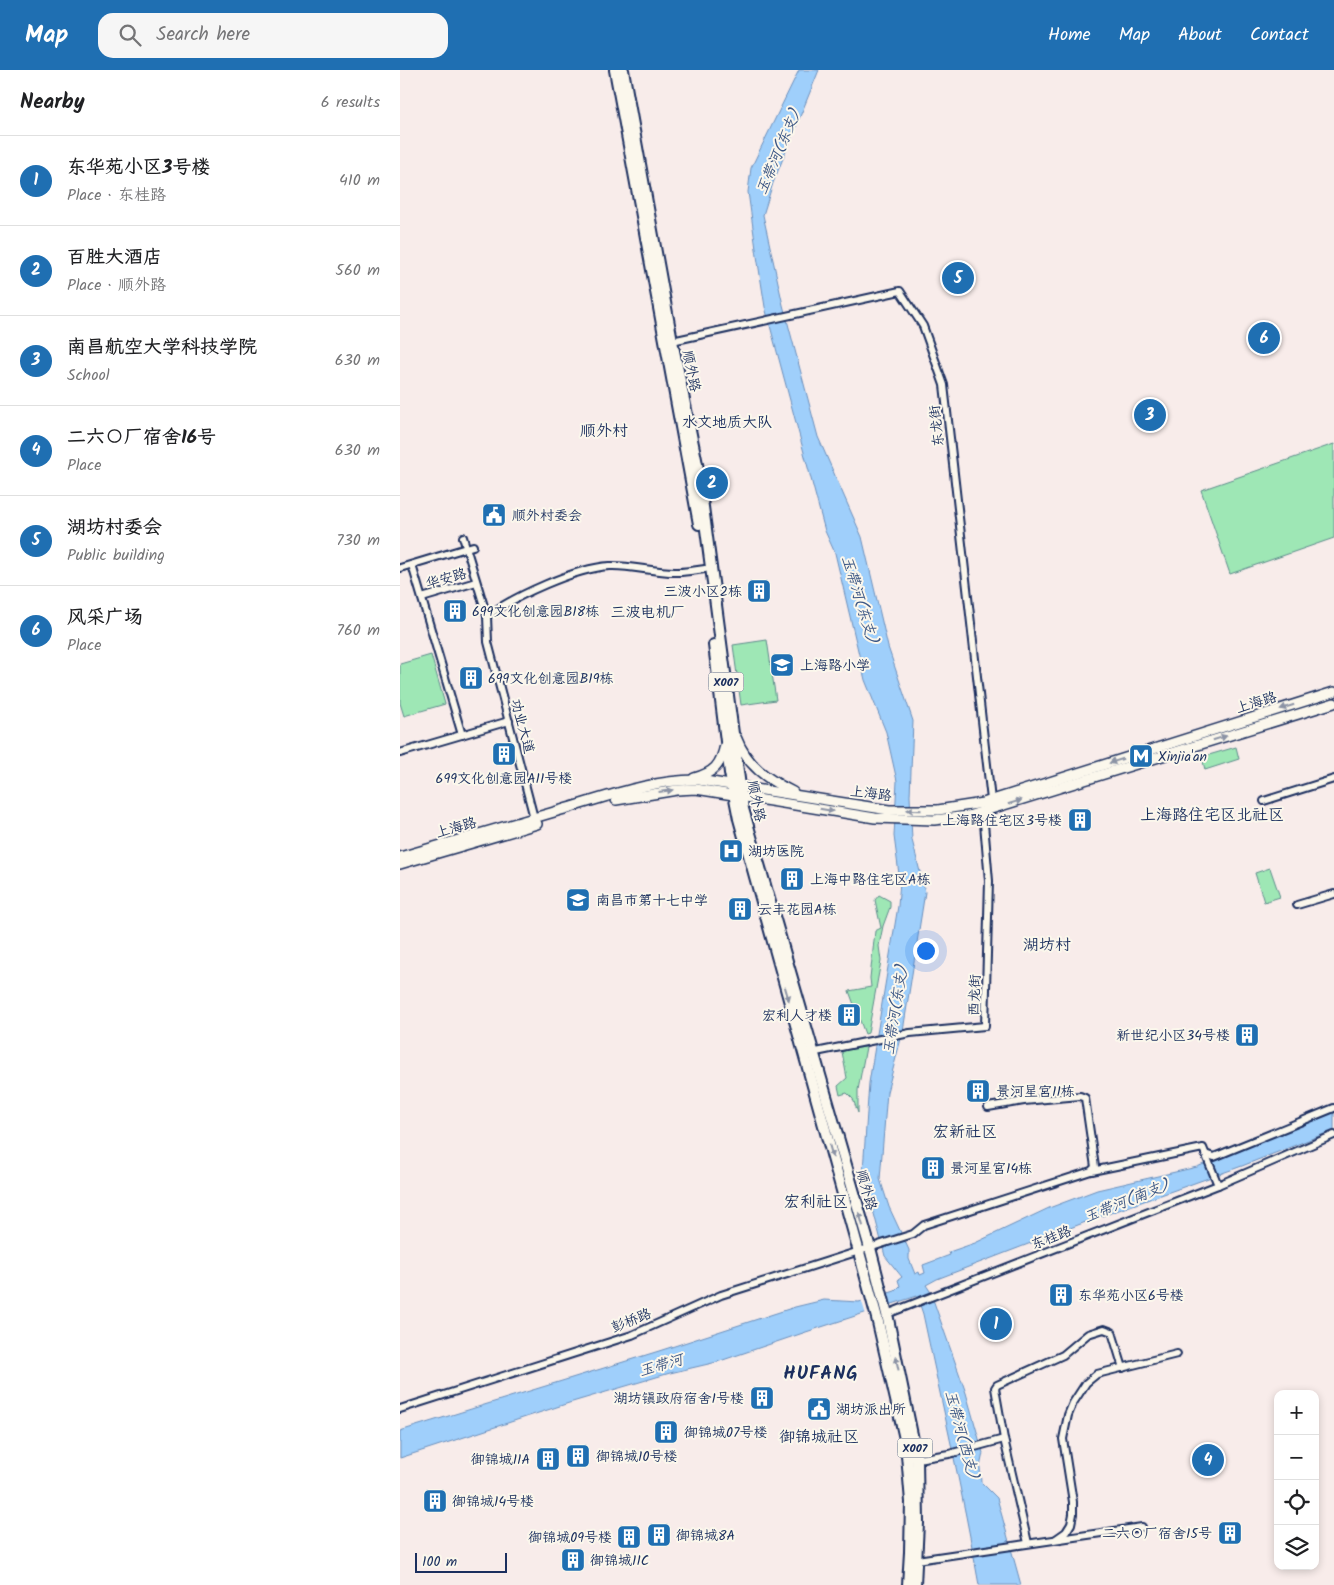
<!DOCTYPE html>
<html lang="en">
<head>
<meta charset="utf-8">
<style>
  :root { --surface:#fff; --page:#f6f6f6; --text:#202124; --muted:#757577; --line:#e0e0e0; --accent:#1f6fb2 }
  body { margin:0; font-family:Kalam,"LXGW WenKai TC",sans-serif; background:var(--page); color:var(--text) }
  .controls { position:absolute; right:15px; bottom:15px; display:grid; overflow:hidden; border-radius:10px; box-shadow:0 2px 8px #0003 }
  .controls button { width:45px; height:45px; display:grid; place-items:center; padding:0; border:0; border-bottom:1px solid var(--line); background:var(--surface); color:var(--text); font:25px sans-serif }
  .scale { position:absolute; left:15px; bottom:12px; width:92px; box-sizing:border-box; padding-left:5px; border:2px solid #1b2f5e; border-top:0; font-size:14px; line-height:18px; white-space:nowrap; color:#1b2f5e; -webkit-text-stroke:4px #fbf7ec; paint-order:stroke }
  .you { position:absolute; left:525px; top:880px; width:18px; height:18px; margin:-12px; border:4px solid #fff; border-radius:50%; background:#1a73e8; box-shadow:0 0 0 8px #1a73e833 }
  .badge { display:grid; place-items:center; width:32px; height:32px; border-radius:50%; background:var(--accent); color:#fff; font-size:16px; font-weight:700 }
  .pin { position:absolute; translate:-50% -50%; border:2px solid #fff; box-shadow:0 1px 5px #0006 }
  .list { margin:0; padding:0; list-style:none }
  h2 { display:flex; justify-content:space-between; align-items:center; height:65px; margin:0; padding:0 20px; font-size:21px }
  h2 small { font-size:16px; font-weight:400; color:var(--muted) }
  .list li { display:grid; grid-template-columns:32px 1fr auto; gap:15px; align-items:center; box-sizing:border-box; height:90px; padding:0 20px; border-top:1px solid var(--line) }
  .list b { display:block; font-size:19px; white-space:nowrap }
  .list p { margin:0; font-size:16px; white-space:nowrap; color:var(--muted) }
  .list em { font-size:16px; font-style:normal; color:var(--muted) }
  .icon { flex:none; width:28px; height:28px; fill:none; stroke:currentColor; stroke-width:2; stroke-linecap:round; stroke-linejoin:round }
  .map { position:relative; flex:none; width:934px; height:1515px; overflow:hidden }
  header { display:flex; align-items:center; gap:30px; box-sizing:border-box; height:70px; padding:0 25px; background:var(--accent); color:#fff }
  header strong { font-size:24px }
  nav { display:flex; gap:28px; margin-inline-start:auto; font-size:18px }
  .search { width:350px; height:45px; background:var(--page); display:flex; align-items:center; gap:12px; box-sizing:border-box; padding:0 18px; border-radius:15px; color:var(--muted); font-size:19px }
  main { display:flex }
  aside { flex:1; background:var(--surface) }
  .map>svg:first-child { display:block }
  .green { fill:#9ee7b5; stroke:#5c8b8a }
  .water { fill:#9fcffb; stroke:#6a8fbc }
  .pier { fill:#f8ecea }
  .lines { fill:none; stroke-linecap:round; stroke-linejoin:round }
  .minor-casing { stroke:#1b2f5e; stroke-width:10 }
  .secondary-casing { stroke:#1b2f5e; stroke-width:12 }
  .primary-casing { stroke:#1b2f5e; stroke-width:14 }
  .minor { stroke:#fbf7ec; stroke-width:6 }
  .secondary { stroke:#fbf7ec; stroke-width:9 }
  .primary { stroke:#fbf7ec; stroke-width:10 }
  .oneway { fill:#8b93a5 }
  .labels { text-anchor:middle; stroke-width:4; stroke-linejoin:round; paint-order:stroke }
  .shield { fill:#fbf7ec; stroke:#5e6b89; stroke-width:1 }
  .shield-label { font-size:12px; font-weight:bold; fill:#1b2f5e }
  .street-label { font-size:14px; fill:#1b2f5e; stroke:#fbf7ec }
  .poi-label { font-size:14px; fill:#1b2f5e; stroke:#fbf7ec; text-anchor:start }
  .water-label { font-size:15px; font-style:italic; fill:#3c5785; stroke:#fbf7ec }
  .neighbourhood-label { font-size:15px; fill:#1b2f5e; stroke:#fbf7ec }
  .quarter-label { font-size:16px; fill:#1b2f5e; stroke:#fbf7ec }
  .district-label { font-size:19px; font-weight:bold; letter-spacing:1px; fill:#1b2f5e; stroke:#fbf7ec }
</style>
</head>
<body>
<header>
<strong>Map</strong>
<div class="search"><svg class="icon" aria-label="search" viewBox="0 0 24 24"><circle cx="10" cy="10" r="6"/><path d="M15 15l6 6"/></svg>Search here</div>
<nav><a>Home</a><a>Map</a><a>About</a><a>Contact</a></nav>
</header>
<main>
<aside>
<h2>Nearby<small>6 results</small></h2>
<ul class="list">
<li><span class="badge">1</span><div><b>东华苑小区3号楼</b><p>Place · 东桂路</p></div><em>410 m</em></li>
<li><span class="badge">2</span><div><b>百胜大酒店</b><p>Place · 顺外路</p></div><em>560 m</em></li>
<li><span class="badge">3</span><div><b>南昌航空大学科技学院</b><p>School</p></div><em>630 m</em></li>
<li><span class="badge">4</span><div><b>二六〇厂宿舍16号</b><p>Place</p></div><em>630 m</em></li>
<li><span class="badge">5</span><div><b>湖坊村委会</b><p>Public building</p></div><em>730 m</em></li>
<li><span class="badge">6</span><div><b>风采广场</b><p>Place</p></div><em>760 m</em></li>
</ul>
</aside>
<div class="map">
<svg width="934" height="1515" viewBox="0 0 934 1515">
  <rect width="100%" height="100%" fill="#f8ecea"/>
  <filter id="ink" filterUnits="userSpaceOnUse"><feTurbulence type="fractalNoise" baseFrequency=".02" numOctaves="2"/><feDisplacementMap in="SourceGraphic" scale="10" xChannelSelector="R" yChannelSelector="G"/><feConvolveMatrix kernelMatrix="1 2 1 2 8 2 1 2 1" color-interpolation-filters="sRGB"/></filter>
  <g filter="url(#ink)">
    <g class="green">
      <path d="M934,374v94l-104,36 -29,-84z"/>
      <path d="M367,570l9,60 -35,5 -8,-60z"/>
      <path d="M31,585l14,49 -41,12 -4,-13v-39z"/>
      <path d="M836,677l3,12 -34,11 -3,-13z"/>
      <path d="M870,798l10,29 -16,5 -9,-29z"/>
      <path d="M479,825l11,6v6l-7,19 -4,20 2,15 -13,72 -3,1 -16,-43 22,-4 -1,-9 5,-47 6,-3 -6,-28z"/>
      <path d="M466,977l-8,43v23l-5,-14 -6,-6 -7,2 -2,-9 9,-8 -5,-26 7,-3z"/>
    </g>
    <path class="water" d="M399,0h20l-46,113 -10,32 20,90 35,132 44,100 26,110 25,74 -3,75 2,44 13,52 -22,139 -16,61 -7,87 9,28 20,43v9l6,15 4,-2 1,3 5,-2 -2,-8 27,-10 -1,-3 26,-9 74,-35 48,-18 100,-23 137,-58v21l-92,36 -151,54 -154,59 -11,6 4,6 36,102 17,60 -3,14 1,15 16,16 24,87h-42c-16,-91 -37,-181 -56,-271l-6,-18 -111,36 -89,30 -47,11 -101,30 -169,55v-27l259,-80 136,-44 29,-7 35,2 36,-11 5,-5 -2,-6 4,-3 -17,-21 -22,-85 6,-88 29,-177 2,-24 -6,-46 3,-55 -11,-49 -21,-52 -30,-127 -10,-22 -60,-224 -8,-51 -9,-64 3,-24z"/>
    <path class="pier" d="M488,1221l4,16 -26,8 -5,-16z"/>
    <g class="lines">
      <defs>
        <g id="minor">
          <path d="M272,271c76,-16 152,-33 228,-50l23,35 21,59 47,415"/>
          <path d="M63,467l24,79 1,26 46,176"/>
          <path d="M12,495l50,170"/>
          <path d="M0,498l73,-22"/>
          <path d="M22,528l54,-16"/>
          <path d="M87,546c28,-20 88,-48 123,-50 22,-1 46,7 68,6 9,0 18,-2 27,-3"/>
          <path d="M0,683l109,-32"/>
          <path d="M864,731l70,-22"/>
          <path d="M897,835l37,-11"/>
          <path d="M411,983l99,-20 75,-7 4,-145 -6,-69"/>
          <path d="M805,1084l9,3 120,-49"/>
          <path d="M692,1101l111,-23 15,37"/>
          <path d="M487,1244l331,-129 116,-50"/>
          <path d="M0,1339l232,-74 89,-40 192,-61 11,-9 167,-54 4,-4 -10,-69 -5,-2 -56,5 -36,6"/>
          <path d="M517,1389l32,-5 55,-15"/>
          <path d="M656,1469l10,-7 5,-8 2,-10v-12l-10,-63 5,-24 5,-12 13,-20 11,-9 80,-20"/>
          <path d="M628,1473l-24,-104 -9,-51 2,-3 66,-30 25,-21 16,-5 8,3 11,36"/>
          <path d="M517,1490l225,-33"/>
        </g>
        <g id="secondary">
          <path d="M336,667c11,29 31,42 57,55"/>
          <path d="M294,708c20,-5 27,-13 31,-33"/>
          <path d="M216,730l61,-10 19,-1 179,29 59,2 34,-4 366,-113"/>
          <path d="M0,787c54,-16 108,-31 161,-47 45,-13 92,-31 138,-30l190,30h49l45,-7 351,-111"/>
          <path d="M0,794l137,-40"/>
        </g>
        <g id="primary">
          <path d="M215,0l84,454"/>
          <path d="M223,0l49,271 26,128 45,340 127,439 17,66 30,145 1,64 -3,62"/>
          <path d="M314,575l16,128 9,46 120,433 18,66 29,125 5,59 -1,50 -2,33"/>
        </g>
      </defs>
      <use href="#minor" class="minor-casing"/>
      <use href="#secondary" class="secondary-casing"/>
      <use href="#primary" class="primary-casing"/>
      <use href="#minor" class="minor"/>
      <use href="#secondary" class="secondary"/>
      <use href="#primary" class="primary"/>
    </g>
    <defs><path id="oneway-solid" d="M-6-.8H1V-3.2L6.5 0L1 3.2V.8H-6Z" transform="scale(1.25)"/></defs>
    <g class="oneway">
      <use href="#oneway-solid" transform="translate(887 637) rotate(163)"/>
      <use href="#oneway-solid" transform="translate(820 668) rotate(-17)"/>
      <use href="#oneway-solid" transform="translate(716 691) rotate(163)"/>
      <use href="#oneway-solid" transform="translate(266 721) rotate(-8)"/>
      <use href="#oneway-solid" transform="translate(615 732) rotate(-17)"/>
      <use href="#oneway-solid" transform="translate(427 740) rotate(9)"/>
      <use href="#oneway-solid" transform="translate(514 740) rotate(-179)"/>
      <use href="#oneway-solid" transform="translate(387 924) rotate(74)"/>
      <use href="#oneway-solid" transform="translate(431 1081) rotate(74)"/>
      <use href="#oneway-solid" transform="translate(461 1149) rotate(-106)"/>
      <use href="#oneway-solid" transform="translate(497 1293) rotate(-102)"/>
    </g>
  </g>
  <defs>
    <symbol id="civic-square" viewBox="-11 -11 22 22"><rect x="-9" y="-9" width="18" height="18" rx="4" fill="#1f6fb2" stroke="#fbf7ec"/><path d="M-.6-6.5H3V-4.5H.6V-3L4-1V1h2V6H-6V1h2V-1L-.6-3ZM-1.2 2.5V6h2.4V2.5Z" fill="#fff"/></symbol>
    <symbol id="building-square" viewBox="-11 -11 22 22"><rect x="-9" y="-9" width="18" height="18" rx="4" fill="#1f6fb2" stroke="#fbf7ec"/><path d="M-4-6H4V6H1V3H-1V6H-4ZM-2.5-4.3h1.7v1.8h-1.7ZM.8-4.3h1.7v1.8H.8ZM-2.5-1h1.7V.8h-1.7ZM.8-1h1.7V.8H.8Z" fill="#fff"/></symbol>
    <symbol id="school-square" viewBox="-11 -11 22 22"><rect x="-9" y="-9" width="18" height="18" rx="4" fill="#1f6fb2" stroke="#fbf7ec"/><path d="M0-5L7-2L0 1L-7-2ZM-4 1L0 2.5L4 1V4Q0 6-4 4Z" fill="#fff"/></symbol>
    <symbol id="metro-square" viewBox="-11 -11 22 22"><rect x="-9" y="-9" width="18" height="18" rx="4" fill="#1f6fb2" stroke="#fbf7ec"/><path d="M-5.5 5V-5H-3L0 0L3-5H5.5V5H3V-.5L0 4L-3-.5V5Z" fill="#fff"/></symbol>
    <symbol id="hospital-square" viewBox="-11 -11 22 22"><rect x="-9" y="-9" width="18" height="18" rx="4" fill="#1f6fb2" stroke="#fbf7ec"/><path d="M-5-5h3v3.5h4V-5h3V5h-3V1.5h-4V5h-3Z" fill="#fff"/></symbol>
  </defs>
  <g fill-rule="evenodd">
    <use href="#civic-square" x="80" y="431" width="28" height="28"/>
    <use href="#building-square" x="345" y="507" width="28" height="28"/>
    <use href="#building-square" x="41" y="527" width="28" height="28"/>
    <use href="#school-square" x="368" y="581" width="28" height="28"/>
    <use href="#building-square" x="57" y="594" width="28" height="28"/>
    <use href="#building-square" x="90" y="670" width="28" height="28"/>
    <use href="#metro-square" x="727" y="672" width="28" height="28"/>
    <use href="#building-square" x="666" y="736" width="28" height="28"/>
    <use href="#hospital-square" x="317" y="767" width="28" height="28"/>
    <use href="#building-square" x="378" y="795" width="28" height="28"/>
    <use href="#school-square" x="164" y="816" width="28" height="28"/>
    <use href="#building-square" x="326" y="825" width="28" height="28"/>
    <use href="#building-square" x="435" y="931" width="28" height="28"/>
    <use href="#building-square" x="833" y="951" width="28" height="28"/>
    <use href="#building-square" x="564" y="1007" width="28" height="28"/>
    <use href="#building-square" x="519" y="1084" width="28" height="28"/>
    <use href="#building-square" x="647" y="1211" width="28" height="28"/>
    <use href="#building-square" x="348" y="1314" width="28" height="28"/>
    <use href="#civic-square" x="405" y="1325" width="28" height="28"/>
    <use href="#building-square" x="252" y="1348" width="28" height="28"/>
    <use href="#building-square" x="164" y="1372" width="28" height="28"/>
    <use href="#building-square" x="134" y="1375" width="28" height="28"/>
    <use href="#building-square" x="21" y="1417" width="28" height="28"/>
    <use href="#building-square" x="816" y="1449" width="28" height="28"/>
    <use href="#building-square" x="245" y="1451" width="28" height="28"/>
    <use href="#building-square" x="215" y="1453" width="28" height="28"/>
    <use href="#building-square" x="159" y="1476" width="28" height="28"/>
  </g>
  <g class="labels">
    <g class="shield">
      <rect x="308.5" y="602.5" width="35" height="19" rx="4"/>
      <rect x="497.5" y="1368.5" width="35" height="19" rx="4"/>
    </g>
    <g class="shield-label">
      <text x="326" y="616">X007</text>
      <text x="515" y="1382">X007</text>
    </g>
    <g class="street-label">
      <text transform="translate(292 301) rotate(79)" y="5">顺外路</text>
      <text transform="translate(536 356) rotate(-96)" y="5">东龙街</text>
      <text transform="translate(46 508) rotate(-16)" y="5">华安路</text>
      <text transform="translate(856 632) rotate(-17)" y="5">上海路</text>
      <text transform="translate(123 656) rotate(75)" y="5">功业大道</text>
      <text transform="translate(471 723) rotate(7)" y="5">上海路</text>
      <text transform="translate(357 731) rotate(79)" y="5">顺外路</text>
      <text transform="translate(56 757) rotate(-16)" y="5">上海路</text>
      <text transform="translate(574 925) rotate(-88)" y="5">西龙街</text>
      <text transform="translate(467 1120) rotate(74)" y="5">顺外路</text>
      <text transform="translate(651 1167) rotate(-21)" y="5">东桂路</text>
      <text transform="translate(231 1250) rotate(-22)" y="5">彭桥路</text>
    </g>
    <g class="poi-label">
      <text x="112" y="450">顺外村委会</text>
      <text x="342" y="526" text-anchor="end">三波小区2栋</text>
      <text x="72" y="546">699文化创意园B18栋</text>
      <text x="400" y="600">上海路小学</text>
      <text x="88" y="613">699文化创意园B19栋</text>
      <text x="758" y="691">Xinjia'an</text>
      <text x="104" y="713" text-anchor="middle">699文化创意园A11号楼</text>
      <text x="662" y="755" text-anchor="end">上海路住宅区3号楼</text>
      <text x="348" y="786">湖坊医院</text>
      <text x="410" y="814">上海中路住宅区A栋</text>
      <text x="196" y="835">南昌市第十七中学</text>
      <text x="358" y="844">云丰花园A栋</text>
      <text x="432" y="950" text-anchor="end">宏利人才楼</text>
      <text x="830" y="970" text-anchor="end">新世纪小区34号楼</text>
      <text x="596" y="1026">景河星宫11栋</text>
      <text x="550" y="1103">景河星宫14栋</text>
      <text x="678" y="1230">东华苑小区6号楼</text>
      <text x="344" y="1333" text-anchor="end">湖坊镇政府宿舍1号楼</text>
      <text x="436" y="1344">湖坊派出所</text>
      <text x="284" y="1367">御锦城07号楼</text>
      <text x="196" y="1391">御锦城10号楼</text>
      <text x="130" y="1394" text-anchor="end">御锦城11A</text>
      <text x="52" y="1436">御锦城14号楼</text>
      <text x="812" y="1468" text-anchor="end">二六〇厂宿舍15号</text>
      <text x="276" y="1470">御锦城8A</text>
      <text x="212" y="1472" text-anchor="end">御锦城09号楼</text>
      <text x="190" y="1495">御锦城11C</text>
    </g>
    <g class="water-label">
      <text transform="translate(378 82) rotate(-67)" y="5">玉带河(东支)</text>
      <text transform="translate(460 529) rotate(73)" y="5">玉带河(东支)</text>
      <text transform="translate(495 940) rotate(-81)" y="5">玉带河(东支)</text>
      <text transform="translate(726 1131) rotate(-22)" y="5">玉带河(南支)</text>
      <text transform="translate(261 1295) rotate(-16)" y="5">玉带河</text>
      <text transform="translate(562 1364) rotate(75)" y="5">玉带河(西支)</text>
    </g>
    <g class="neighbourhood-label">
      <text x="327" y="357">水文地质大队</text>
      <text x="248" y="547">三波电机厂</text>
    </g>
    <g class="quarter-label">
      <text x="204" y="366">顺外村</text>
      <text x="812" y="750">上海路住宅区北社区</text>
      <text x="647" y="880">湖坊村</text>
      <text x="565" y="1067">宏新社区</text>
      <text x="416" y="1137">宏利社区</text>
      <text x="419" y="1372">御锦城社区</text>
    </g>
    <g class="district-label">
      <text x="421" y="1309">HUFANG</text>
    </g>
  </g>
</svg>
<div class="controls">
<button>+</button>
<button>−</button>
<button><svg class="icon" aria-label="locate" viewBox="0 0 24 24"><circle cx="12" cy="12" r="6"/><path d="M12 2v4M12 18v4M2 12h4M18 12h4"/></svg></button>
<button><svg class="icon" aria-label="layers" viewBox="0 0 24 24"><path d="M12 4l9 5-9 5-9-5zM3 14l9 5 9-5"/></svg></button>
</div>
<div class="scale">100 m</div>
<div class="you"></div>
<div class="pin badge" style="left:596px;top:1254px">1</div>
<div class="pin badge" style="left:312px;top:413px">2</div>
<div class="pin badge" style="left:750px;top:345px">3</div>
<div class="pin badge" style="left:808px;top:1390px">4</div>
<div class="pin badge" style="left:558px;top:208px">5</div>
<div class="pin badge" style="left:864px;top:268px">6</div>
</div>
</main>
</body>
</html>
